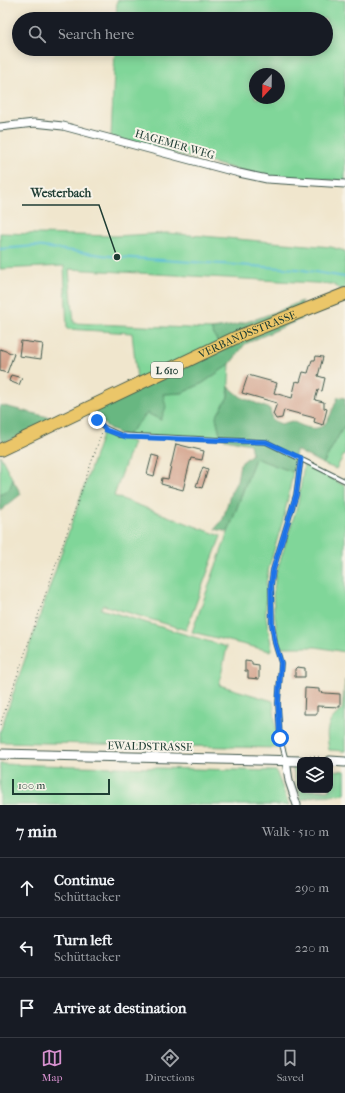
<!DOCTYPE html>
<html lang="en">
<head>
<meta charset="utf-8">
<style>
  :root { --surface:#171b24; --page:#20242c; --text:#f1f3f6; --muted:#9ea1a6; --line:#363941; --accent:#d690ce }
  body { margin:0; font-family:"IM FELL French Canon",serif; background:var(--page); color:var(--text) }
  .controls { position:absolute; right:12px; bottom:12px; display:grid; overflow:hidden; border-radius:8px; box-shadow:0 2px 10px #0003 }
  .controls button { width:36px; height:36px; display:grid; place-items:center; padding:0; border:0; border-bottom:1px solid var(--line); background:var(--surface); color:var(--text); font:20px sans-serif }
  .compass { position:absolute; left:249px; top:68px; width:36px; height:36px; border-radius:50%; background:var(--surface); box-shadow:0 2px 10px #0003; rotate:202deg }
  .scale { position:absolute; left:12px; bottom:10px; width:98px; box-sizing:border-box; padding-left:4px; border:2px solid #1f3d34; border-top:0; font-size:11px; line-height:14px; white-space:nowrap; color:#1f3d34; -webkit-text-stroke:3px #f7f3e8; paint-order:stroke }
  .stop { position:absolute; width:12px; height:12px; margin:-9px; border:3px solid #1a73e8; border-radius:50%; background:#fff }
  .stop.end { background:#1a73e8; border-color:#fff; box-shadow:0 1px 4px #0008 }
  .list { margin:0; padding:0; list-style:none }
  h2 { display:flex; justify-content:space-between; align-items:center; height:52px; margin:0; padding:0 16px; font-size:17px }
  h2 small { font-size:13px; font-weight:400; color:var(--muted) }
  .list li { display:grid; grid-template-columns:26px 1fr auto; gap:12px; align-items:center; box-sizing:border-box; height:60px; padding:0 16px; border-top:1px solid var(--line) }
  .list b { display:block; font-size:15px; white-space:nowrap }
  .list p { margin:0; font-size:13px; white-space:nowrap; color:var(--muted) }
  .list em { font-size:13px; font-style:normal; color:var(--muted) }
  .icon { flex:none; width:22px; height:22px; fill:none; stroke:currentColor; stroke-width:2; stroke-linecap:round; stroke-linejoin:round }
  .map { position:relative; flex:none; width:345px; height:805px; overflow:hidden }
  .search { position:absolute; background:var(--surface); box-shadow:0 2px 10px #0003; left:12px; right:12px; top:12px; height:44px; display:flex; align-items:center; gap:10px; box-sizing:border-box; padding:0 14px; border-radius:22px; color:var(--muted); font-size:15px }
  .sheet { height:232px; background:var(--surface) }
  nav { display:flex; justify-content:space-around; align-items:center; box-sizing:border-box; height:56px; border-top:1px solid var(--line); background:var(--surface); font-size:11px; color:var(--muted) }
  nav a { display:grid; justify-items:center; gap:2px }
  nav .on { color:var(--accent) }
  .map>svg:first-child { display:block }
  .green { fill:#80d699; stroke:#508a66; fill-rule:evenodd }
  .forest { fill:#68b781; stroke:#447a5a }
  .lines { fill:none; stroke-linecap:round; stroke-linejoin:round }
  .stream { stroke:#58bdd6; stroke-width:2 }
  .building { fill:#d3a18a }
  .service-casing { stroke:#3e564b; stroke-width:5.5 }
  .minor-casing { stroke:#3e564b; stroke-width:9 }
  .tertiary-casing { stroke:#3e564b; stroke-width:11 }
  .primary-casing { stroke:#3e564b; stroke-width:14 }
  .path { stroke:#3e564b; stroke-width:1; stroke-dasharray:1 3; stroke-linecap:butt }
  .service { stroke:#fff; stroke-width:3.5 }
  .minor { stroke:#fff; stroke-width:7 }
  .tertiary { stroke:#fff; stroke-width:9 }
  .primary { stroke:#ebc669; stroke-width:12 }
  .route { stroke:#1a73e8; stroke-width:5 }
  .labels { text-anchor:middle; stroke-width:4; stroke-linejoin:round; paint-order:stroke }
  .shield { fill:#f7f3e8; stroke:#60746a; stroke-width:1 }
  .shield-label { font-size:10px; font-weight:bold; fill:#1f3d34 }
  .street-label { font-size:11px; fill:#1f3d34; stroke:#f7f3e8 }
  .leader { fill:none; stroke:#1f3d34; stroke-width:1.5 }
  .callout-dot { fill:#1f3d34; stroke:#f7f3e8; stroke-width:1.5 }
  .callout-label { font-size:12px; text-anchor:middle; font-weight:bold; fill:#1f3d34; stroke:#f7f3e8; stroke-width:4; stroke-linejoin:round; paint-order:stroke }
</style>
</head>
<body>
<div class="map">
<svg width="345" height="805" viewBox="0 0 345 805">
  <rect width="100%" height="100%" fill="#f7f3e8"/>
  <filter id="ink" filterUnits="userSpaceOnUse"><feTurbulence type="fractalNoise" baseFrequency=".025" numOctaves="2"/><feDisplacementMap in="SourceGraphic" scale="8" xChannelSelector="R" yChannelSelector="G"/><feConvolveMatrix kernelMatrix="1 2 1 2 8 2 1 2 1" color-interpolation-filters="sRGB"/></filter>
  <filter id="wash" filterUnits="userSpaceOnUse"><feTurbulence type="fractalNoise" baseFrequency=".012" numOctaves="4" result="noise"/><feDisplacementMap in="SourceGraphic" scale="16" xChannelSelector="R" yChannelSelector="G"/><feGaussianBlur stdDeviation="0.9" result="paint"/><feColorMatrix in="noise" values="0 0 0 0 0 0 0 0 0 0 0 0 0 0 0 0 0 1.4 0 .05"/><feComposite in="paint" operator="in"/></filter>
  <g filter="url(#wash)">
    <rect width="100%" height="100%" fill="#f0e6cd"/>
    <g class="green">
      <path d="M117,0h228v181l-78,-4 -156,-40 4,-88h211v-30h-210zM255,74h24v24h-24z"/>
      <path d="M0,233l115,3 52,-3 164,14 14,4v38l-3,1 -10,-6 -263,-15 5,54 137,6 7,14 -81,37 -5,-47 -65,-4 -3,-63 -64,3z"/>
      <path d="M230,364l-2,33 -12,20 5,21 -95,-1 21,-24 14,7 2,-26 19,-1 21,-10z"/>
      <path d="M345,424v29l-9,16 -13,-5z"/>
      <path d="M103,432l30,10 -19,54 107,40 -35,94 -83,-25 -2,4 126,38 -8,38 54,16 5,47 -278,-6v-10z"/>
      <path d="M0,455l13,25 -4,10 -9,5z"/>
      <path d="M255,458l38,14 -9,45 -15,50 -3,17v32l6,34 -2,1 -78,-19z"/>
      <path d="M304,465l6,1 35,20v166l-29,-5h-37l-5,-36 -1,-16 3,-21 22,-71z"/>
      <path d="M345,680v71l-16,-1c-3,-19 -4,-28 13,-40z"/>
      <path d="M0,764l276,7 13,34h-289z"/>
      <path d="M293,767h7v23h30v-20l15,1v23l-31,2 -13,4z"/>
    </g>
    <g class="forest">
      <path d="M302,301l-1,18 -56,25 -15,20 -27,19 -21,10 -19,1 3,13 -5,13 -14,-7 -21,24c-17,-8 -23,-11 -32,-27l128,-60 -11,-21c32,-3 62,-16 91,-28z"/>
      <path d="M229,387l12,10 29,12 2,11 9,4 11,-3c32,17 35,3 46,-24l7,1v26l-22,40 -27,-14 -3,22 -38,-14 -27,74 -13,-3 8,-10 8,-27 6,-11 3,-17 12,-10 -2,-10 -29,-6 -5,-21 12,-20z"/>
      <path d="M0,405l56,14 -52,24 -4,-6z"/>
      <path d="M13,480l8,14 -21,17v-16l9,-5z"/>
    </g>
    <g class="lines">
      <path class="stream" d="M0,249l35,-3 82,11 180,12 48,8"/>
    </g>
    <g id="blocks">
      <g class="building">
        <path d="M21,341l22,3 -2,15 -22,-3z"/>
        <path d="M0,349l14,5 -7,19 -7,-2z"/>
        <path d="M316,356l7,1 -5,19 7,2 -3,13 -4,-1 -3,10 9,2v6l3,1 -4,16 -9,-3 1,-4 -31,-8 -2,8 -6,1 -3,-5 4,-11 -35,-10 6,-18 29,8 -3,10 18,5 4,-17 4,1 3,-10 5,1 4,-13h3z"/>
        <path d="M11,375l11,3 -3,7 -10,-4z"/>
        <path d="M176,444l28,7 -2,9 -11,-2 -8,32 -22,-6 1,-6 6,1z"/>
        <path d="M152,455l7,2 -5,19 -7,-2z"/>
        <path d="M203,467l5,2 -6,19 -6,-2z"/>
        <path d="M245,661l7,1v3l7,1v13l-11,-1v-7h-3z"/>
        <path d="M297,667l8,1v9h-10v-8z"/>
        <path d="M305,688l14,1v3l6,1 15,1v13l-23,-1v8h-13z"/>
      </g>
    </g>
  </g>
  <g filter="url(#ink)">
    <use href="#blocks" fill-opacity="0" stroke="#3e564b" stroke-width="1"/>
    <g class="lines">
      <defs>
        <g id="service">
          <path d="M91,410l12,17 17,8 146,7 79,39"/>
          <path d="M286,760l-6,-22 -2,-35 3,-40 -6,-20 -3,-19 -1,-39 2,-15 23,-75 5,-37"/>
        </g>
        <g id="minor">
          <path d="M0,127l34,-4 29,3 176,47 28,6 78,5"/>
          <path d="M286,760l3,21 8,24"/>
        </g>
        <g id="tertiary">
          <path d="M0,754l300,7"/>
          <path d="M330,761l15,1"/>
        </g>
        <g id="primary">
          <path id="s1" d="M0,450l237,-113 108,-43"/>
        </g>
      </defs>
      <use href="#service" class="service-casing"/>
      <use href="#minor" class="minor-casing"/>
      <use href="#tertiary" class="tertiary-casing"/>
      <use href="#primary" class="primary-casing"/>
      <g class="path">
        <path d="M0,725l102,-293"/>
        <path d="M306,756l16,1"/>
      </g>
      <use href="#service" class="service"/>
      <use href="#minor" class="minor"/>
      <use href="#tertiary" class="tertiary"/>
      <use href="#primary" class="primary"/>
    </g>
  </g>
  <g class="lines" filter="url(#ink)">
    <path class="route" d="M97,420l9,10 20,7 140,5 35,16 -5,37 -23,75 -2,15 1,39 3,19 6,20 -3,40 2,35"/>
  </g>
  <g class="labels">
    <rect class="shield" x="151" y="362" width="32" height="16" rx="3"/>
    <g class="shield-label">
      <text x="167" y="374">L 610</text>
    </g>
    <g class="street-label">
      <text transform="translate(175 144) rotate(16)" y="4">HAGEMER WEG</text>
      <text dy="4" stroke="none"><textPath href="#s1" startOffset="273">VERBANDSSTRASSE</textPath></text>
      <text transform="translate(150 746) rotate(1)" y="4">EWALDSTRASSE</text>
    </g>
  </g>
  <path class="leader" d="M117 257L99 205H22"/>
  <circle class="callout-dot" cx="117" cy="257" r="4"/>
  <g class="callout-label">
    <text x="61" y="197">Westerbach</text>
  </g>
</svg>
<div class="controls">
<button><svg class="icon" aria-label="layers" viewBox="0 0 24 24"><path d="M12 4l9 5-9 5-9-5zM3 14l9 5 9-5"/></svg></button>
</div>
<svg class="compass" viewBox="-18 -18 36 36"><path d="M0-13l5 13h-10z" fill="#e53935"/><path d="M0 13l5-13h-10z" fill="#9ea1a6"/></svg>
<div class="scale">100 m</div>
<div class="stop" style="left:280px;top:738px"></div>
<div class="stop end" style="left:97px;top:420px"></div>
<div class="search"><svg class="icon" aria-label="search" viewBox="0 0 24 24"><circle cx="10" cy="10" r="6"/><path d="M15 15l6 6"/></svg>Search here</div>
</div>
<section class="sheet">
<h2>7 min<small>Walk · 510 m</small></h2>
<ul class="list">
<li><svg class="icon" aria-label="ahead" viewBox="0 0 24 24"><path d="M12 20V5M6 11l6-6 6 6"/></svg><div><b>Continue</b><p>Schüttacker</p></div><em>290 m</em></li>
<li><svg class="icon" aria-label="left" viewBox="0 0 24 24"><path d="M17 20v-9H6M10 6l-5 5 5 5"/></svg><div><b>Turn left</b><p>Schüttacker</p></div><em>220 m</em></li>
<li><svg class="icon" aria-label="arrive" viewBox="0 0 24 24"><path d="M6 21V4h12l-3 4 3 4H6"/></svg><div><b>Arrive at destination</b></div></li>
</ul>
</section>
<nav>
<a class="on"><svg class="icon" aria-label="map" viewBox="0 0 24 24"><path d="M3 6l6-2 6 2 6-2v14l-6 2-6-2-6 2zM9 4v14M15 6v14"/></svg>Map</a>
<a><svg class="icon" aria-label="directions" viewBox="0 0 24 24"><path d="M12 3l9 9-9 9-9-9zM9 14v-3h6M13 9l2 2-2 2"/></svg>Directions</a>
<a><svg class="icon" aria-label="saved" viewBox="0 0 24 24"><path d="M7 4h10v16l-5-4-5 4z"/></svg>Saved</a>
</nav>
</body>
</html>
